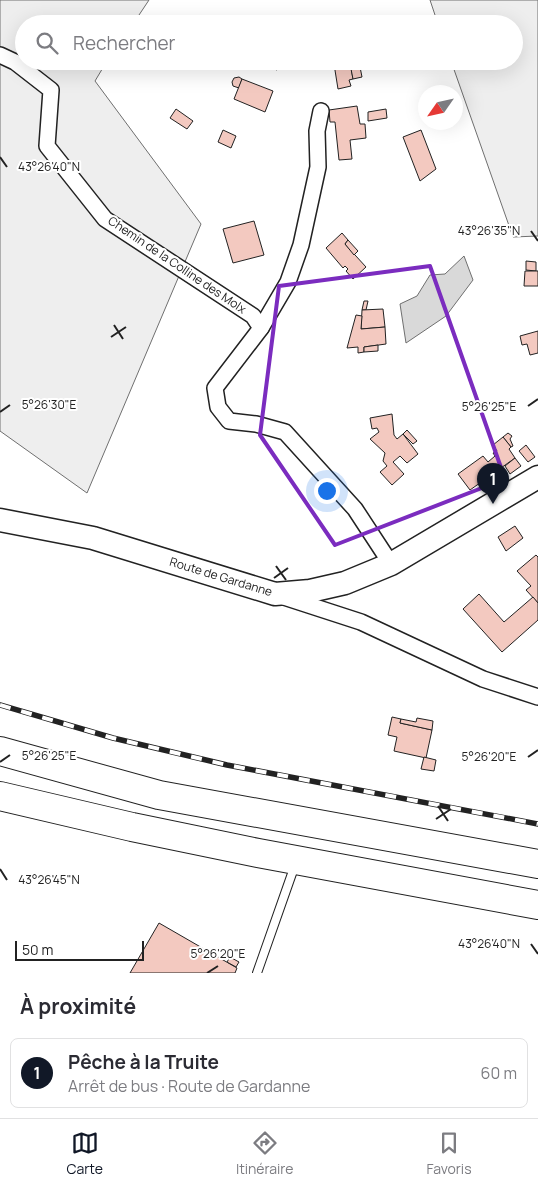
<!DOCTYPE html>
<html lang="fr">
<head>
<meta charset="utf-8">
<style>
  :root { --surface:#fff; --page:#f7f7f7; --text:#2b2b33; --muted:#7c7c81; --line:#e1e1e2; --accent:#111827 }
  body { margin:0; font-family:Manrope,sans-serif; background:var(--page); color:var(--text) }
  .compass { position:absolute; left:418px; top:85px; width:45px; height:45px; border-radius:50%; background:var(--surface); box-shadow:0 5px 20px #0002; rotate:236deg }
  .scale { position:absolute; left:15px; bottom:12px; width:129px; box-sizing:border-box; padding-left:5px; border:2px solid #222; border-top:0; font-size:14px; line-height:18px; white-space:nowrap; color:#222; -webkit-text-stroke:4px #fff; paint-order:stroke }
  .you { position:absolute; left:326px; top:490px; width:18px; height:18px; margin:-12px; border:4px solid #fff; border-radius:50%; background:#1a73e8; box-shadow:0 0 0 8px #1a73e833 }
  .badge { display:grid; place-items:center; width:32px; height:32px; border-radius:50%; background:var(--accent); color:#fff; font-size:16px; font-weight:700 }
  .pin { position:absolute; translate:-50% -41px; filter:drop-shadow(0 1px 2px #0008) }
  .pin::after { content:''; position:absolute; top:26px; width:18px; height:15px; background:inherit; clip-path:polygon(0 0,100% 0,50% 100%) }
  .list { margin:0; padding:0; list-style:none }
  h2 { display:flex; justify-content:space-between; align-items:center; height:65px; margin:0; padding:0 20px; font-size:21px }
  h2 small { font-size:16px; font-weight:400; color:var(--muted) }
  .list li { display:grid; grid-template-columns:32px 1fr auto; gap:15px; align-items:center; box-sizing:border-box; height:70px; margin:0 10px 10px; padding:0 10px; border:1px solid var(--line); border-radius:8px }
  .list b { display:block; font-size:19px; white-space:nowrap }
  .list p { margin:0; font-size:16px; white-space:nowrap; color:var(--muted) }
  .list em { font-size:16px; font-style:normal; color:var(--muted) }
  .icon { flex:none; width:28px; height:28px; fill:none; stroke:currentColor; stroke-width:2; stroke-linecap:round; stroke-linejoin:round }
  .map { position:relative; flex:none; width:538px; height:973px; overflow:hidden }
  .search { position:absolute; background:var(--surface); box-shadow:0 5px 20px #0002; left:15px; right:15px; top:15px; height:55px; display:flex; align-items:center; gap:12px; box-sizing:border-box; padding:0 18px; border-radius:28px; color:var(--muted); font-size:19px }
  .sheet { height:145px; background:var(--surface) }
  nav { display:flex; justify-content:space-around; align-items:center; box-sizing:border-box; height:70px; border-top:1px solid var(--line); background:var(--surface); font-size:14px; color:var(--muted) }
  nav a { display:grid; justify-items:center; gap:2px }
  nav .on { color:var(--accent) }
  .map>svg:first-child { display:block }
  .green { fill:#eee; stroke:#6f6f6f }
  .water { fill:#d9d9d9; stroke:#6f6f6f }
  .building { fill:#f3c9c0; stroke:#222 }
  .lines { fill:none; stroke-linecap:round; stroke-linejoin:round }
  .lane-casing { stroke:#222; stroke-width:10 }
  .street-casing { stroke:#222; stroke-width:18 }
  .secondary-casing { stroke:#222; stroke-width:25 }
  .highway-casing { stroke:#222; stroke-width:30 }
  .lane { stroke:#fff; stroke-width:8 }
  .street { stroke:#fff; stroke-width:15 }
  .secondary { stroke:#fff; stroke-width:22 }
  .highway { stroke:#fff; stroke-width:28 }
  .rail-casing { stroke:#222; stroke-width:5.5 }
  .rail { stroke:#fff; stroke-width:4; stroke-dasharray:11; stroke-linecap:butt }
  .marked { fill:none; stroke:#7b2cbf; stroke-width:4; stroke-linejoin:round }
  .ticks { fill:none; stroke:#222; stroke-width:2 }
  .labels { text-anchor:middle; stroke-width:4; stroke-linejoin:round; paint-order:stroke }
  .street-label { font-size:12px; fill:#222; stroke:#fff }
  .ticks-label { font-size:12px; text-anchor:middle; fill:#222; stroke:#fff; stroke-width:4; stroke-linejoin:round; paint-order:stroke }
</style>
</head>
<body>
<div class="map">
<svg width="538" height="973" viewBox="0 0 538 973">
  <rect width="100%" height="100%" fill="#fff"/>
  <g class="green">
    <path d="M0,0h149l-16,24h-109v37h83l-12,20 106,143 -114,269 -87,-62z"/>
    <path d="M430,0h108v236l-25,1 -62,-176h63v-37h-76z"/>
  </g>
  <path class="water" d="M464,256l9,24 -27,36 -40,27 -6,-39 17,-8 13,-21 15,-1z"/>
  <g class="building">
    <path d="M269,61l11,1 -3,8 -10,-4z"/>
    <path d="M350,61l3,18 -4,1 2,6 -13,3 -4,-25z"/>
    <path d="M359,62l3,15 -9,2 -3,-15z"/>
    <path d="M239,77l3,2 -3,9 -6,-2 -1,-4 2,-4z"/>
    <path d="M242,79l31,12 -8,21 -31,-13z"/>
    <path d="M357,106l3,18h5l1,14 -16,2 2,19 -13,1 -4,-38h-5l-1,-12z"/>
    <path d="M176,109l17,12 -6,8 -17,-11z"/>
    <path d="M386,109l1,9 -19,3v-9z"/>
    <path d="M223,130l13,6 -5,12 -13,-6z"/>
    <path d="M421,130l15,39 -16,12 -17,-44z"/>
    <path d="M254,221l10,34 -31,8 -10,-34z"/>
    <path d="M342,233l6,7 -3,4 21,23 -13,12 -7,-8 2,-2 -3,-3 -2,2 -17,-20z"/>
    <path d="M348,240l10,11 -4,4 -9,-11z"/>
    <path d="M526,261l10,1v9l-10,-1z"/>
    <path d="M525,271h13v15h-14z"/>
    <path d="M364,301h4l-2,9h-4z"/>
    <path d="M383,309l2,18 -24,2 1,-19z"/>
    <path d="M356,315l6,1 -1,13 24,-2 1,17 -22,3v5l-6,1v-6l-11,1z"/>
    <path d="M538,331v22l-8,2 -3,-11 -5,1 -2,-9z"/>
    <path d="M378,345v6l-14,1v-5z"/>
    <path d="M392,414l2,21 3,4 6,-5 15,20 -11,9 -7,-7 -7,6 11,12 -12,11 -12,-13 7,-6 -4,-5 2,-8 -15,-14 9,-7 -2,-4 -5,1 -2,-11z"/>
    <path d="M407,430l10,11 -4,3 -10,-10z"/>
    <path d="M508,433l4,3 -2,3 3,7 -2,1 -8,-10z"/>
    <path d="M503,437l8,10 -2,2 6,9 -45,32 -12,-16 25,-18 5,6 7,-6 -2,-3 4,-2 -4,-6z"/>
    <path d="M526,445l9,12 -7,5 -9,-11z"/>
    <path d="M515,458l6,8 -11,8 -5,-8z"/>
    <path d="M515,526l8,12 -17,13 -8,-14z"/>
    <path d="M536,555l2,2v46l-12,-13 5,-4 -14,-15z"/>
    <path d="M479,594l25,28 29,-25 5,6v17l-36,32 -39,-43z"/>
    <path d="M392,717l9,2 -1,4 32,7 -6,28 -32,-7 3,-14 -9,-2z"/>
    <path d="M417,718l16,3 -1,9 -32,-7 1,-4 15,3z"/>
    <path d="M424,757l12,3 -2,11 -13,-2z"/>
    <path d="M159,923l78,45 -2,5h-105z"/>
    <path d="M230,957l9,5 -3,5 -9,-5z"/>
  </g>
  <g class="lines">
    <defs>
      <path id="lane" d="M257,973l38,-108"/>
      <g id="street">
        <path d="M0,55l15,7 36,28 -4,56 58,73 148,97 8,12 -46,60 3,19 11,14 27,3 29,8 70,77 36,55"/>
        <path d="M261,328l27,-46 13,-37 17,-78 -1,-36 4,-20"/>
        <path d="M284,597l77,25 122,57 55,18"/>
      </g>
      <path id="secondary" d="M0,520l93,18 182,56 35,-3 35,-8 46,-19 147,-87"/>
      <g id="highway">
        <path d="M0,751l159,44 379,69"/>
        <path d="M0,796l132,31 126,26 280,52"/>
      </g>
    </defs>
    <use href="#lane" class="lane-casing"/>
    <use href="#street" class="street-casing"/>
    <use href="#secondary" class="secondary-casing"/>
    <use href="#highway" class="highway-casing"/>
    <use href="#lane" class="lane"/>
    <use href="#street" class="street"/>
    <use href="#secondary" class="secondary"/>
    <use href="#highway" class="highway"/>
    <defs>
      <path id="rail" d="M0,705l113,33 114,27 311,59"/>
    </defs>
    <use href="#rail" class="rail-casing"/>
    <use href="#rail" class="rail"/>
  </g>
  <path class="marked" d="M430,266l75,213 -170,66 -75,-110 19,-149z"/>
  <path class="ticks" d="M0,157l7,10M531,231l7,10M114,325l9,14M111,337l15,-10M528,406l10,-7M0,412l10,-7M276,566l10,14M274,578l14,-10M528,757l10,-7M0,762l10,-7M438,806l10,15M436,819l15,-10M0,869l7,11M531,944l7,10M207,973l11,-7"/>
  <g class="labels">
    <g class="street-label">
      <text transform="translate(177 265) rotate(34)" y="4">Chemin de la Colline des Molx</text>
      <text transform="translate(221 577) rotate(17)" y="4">Route de Gardanne</text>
    </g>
  </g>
  <g class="ticks-label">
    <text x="49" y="171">43°26'40"N</text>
    <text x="489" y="235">43°26'35"N</text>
    <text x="49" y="409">5°26'30"E</text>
    <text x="489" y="411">5°26'25"E</text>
    <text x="49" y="760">5°26'25"E</text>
    <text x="489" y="761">5°26'20"E</text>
    <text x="49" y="884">43°26'45"N</text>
    <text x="489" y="948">43°26'40"N</text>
    <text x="218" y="958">5°26'20"E</text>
  </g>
</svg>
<svg class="compass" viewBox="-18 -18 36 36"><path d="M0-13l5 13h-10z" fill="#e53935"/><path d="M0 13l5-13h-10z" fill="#7c7c81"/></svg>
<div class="scale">50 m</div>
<div class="you"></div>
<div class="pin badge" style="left:493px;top:504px">1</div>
<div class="search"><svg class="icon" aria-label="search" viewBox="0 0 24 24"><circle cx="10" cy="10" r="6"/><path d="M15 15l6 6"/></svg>Rechercher</div>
</div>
<section class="sheet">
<h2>À proximité<small></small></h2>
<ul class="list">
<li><span class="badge">1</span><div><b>Pêche à la Truite</b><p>Arrêt de bus · Route de Gardanne</p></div><em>60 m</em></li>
</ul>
</section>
<nav>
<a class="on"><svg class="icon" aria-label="map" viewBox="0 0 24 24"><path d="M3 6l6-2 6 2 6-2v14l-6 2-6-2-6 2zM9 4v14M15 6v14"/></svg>Carte</a>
<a><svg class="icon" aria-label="directions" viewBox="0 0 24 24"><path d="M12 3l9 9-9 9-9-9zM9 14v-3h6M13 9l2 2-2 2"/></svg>Itinéraire</a>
<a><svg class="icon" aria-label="saved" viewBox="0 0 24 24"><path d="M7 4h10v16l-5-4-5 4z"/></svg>Favoris</a>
</nav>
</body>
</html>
